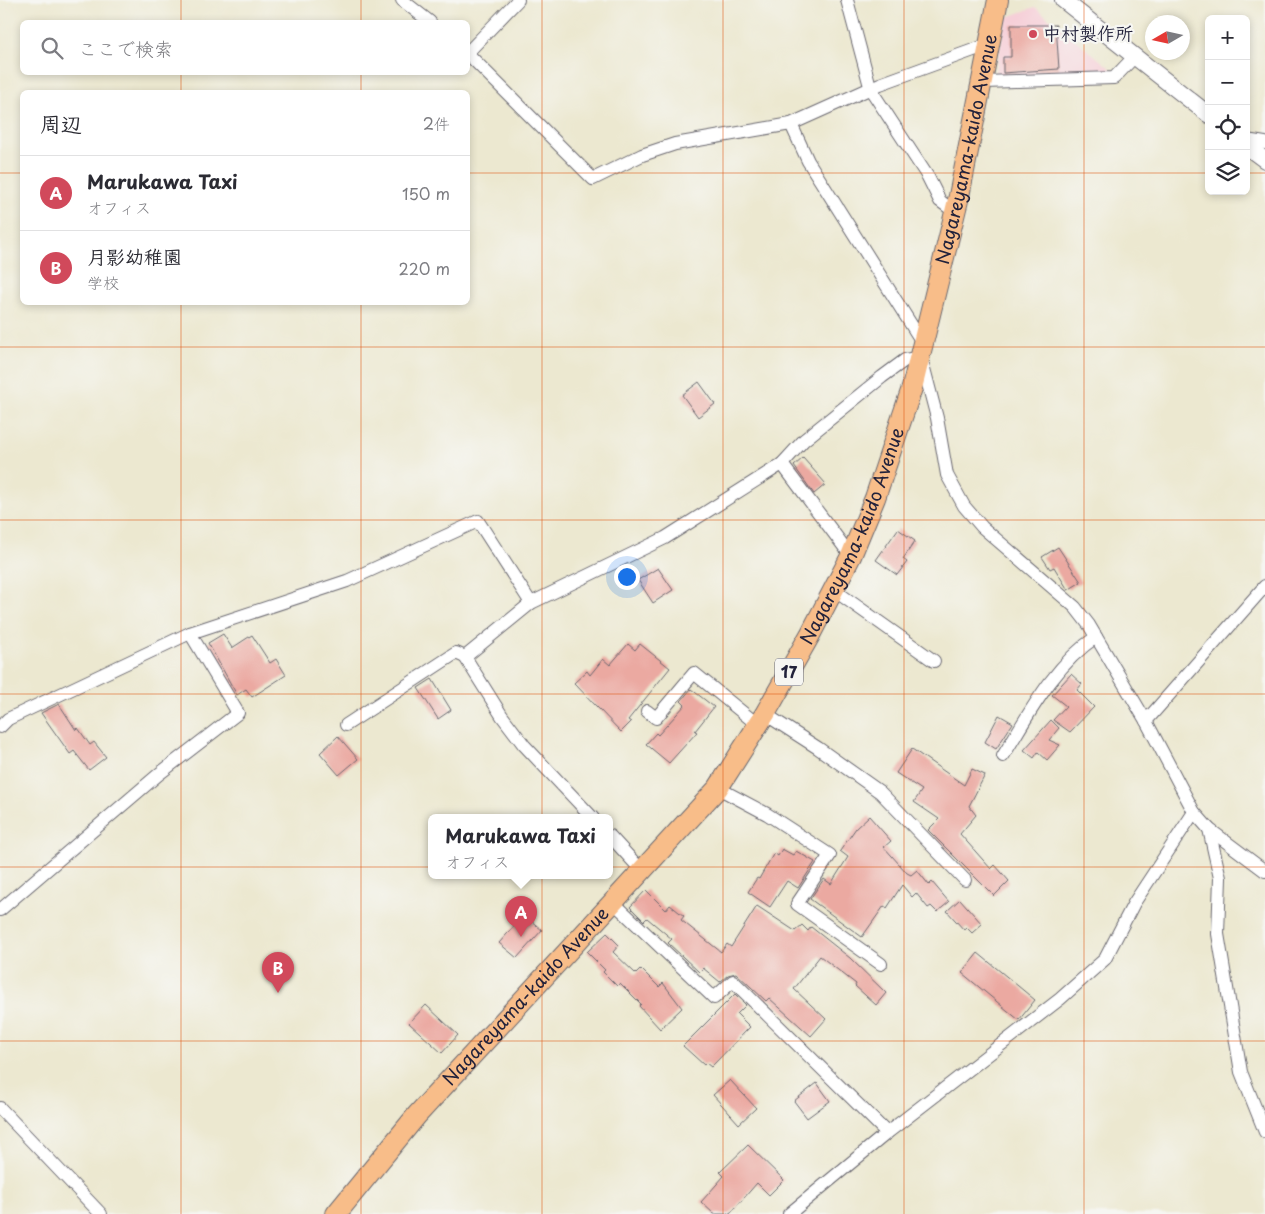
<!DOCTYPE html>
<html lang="ja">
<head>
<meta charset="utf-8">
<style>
  :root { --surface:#fff; --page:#f7f7f7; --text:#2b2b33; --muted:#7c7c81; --line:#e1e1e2; --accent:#d1495b }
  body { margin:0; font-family:"Playpen Sans","Klee One",sans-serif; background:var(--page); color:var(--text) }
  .controls { position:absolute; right:15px; top:15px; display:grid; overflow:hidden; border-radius:8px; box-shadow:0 2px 8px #0003 }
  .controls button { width:45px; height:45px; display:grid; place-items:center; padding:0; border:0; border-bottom:1px solid var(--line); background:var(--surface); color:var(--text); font:25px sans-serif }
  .compass { position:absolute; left:1145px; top:15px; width:45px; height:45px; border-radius:50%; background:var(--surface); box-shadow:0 2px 8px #0003; rotate:261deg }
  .you { position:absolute; left:626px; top:576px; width:18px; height:18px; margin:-12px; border:4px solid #fff; border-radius:50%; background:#1a73e8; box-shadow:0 0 0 8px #1a73e833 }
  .badge { display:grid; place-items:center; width:32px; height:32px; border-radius:50%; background:var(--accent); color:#fff; font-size:16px; font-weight:700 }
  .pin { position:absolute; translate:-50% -41px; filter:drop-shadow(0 1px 2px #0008) }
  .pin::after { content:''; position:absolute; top:26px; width:18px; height:15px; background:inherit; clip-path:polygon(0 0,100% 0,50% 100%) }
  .popup { position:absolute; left:428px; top:814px; width:185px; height:65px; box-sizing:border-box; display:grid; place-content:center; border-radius:8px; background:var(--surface); filter:drop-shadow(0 1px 4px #0005); font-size:16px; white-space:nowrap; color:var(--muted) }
  .popup b { font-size:19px; color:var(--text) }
  .popup::after { content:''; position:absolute; left:50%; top:100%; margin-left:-10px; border:10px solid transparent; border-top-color:var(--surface) }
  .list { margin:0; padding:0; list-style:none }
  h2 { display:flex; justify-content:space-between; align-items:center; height:65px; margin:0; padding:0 20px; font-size:21px }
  h2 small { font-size:16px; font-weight:400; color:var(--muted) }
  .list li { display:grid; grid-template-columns:32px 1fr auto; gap:15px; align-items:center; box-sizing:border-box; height:75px; padding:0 20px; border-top:1px solid var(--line) }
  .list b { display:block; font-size:19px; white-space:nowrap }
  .list p { margin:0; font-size:16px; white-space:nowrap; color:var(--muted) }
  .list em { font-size:16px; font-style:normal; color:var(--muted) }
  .icon { flex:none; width:28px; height:28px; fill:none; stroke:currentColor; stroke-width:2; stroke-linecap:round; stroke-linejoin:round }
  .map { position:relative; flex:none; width:1265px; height:1214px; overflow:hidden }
  .search { position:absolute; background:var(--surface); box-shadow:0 2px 8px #0003; left:20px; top:20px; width:450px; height:55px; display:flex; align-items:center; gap:12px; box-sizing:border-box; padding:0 18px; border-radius:8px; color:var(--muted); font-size:19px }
  .panel { position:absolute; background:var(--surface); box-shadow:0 2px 8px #0003; left:20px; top:90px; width:450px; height:215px; border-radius:8px }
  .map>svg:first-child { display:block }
  .built { fill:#f6cfd8 }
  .building { fill:#eba9a1 }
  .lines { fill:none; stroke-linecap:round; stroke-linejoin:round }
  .minor-casing { stroke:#69676f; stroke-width:14 }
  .tertiary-casing { stroke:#69676f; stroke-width:18 }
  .primary-casing { stroke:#69676f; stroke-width:22 }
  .minor { stroke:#fff; stroke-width:12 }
  .tertiary { stroke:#fff; stroke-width:16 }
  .primary { stroke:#f8bd89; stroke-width:20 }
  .grid { fill:none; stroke:#de560e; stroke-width:1; stroke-opacity:0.55 }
  .poi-dot { fill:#d1495b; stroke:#f6f6f2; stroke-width:2 }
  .labels { text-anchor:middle; stroke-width:4.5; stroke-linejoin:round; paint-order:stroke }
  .shield { fill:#f6f6f2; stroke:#626272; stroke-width:1 }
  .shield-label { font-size:16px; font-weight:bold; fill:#22223b }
  .poi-label { font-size:18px; font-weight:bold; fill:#22223b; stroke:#f6f6f2; text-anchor:start }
  .street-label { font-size:18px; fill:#22223b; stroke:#f6f6f2 }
</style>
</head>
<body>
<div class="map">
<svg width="1265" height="1214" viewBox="0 0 1265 1214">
  <rect width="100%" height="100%" fill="#f6f6f2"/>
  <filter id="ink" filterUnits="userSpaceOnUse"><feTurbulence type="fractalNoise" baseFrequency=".02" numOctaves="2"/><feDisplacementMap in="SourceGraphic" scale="10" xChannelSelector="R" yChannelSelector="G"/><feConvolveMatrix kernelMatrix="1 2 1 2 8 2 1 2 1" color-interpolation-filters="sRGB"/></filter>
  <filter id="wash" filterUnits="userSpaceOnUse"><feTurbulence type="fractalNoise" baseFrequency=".0096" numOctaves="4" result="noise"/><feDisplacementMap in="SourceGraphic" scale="20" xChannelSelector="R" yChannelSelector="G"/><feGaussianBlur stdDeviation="1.12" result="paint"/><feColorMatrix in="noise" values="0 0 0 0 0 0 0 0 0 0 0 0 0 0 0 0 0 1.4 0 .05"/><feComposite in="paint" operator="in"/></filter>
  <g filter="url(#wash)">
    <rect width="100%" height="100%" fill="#ece8d0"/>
    <path class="built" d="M1035,7l80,65 -120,6 10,-60z"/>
    <g id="blocks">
      <g class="building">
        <path d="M1011,25h45l3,44 -56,4v-16h8z"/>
        <path d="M699,382l16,22 -17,13 -16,-22z"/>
        <path d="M803,458l23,26 -12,10 -20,-28z"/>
        <path d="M898,529l17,12 -12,18 4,3 -10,13 -21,-15z"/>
        <path d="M1058,547l23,35 -13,8 -14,-23 -4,2 -8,-12z"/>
        <path d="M658,568l15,22 -20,13 -15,-23z"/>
        <path d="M223,634l9,14 20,-13 18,28 6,-4 10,16 -34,22 -6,-8 -9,6 -29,-52z"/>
        <path d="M628,644l7,6 5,-6 30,24 -42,52 3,2 -10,10 -47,-49 13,-12 3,4 13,-16 7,6z"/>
        <path d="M1071,674l11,10 -5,6 17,17 -24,25 -17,-12 13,-14 -14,-11z"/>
        <path d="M432,679l19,31 -13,9 -20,-31z"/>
        <path d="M691,689l23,18 -19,24 2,1 -28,31 -23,-19 10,-11 2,2 27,-30 -4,-4z"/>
        <path d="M59,704l17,26 2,-2 12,17 4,-3 12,15 -17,13 -15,-19 -4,3 -29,-41z"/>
        <path d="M999,715l14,8 -17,26 -11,-7z"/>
        <path d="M1051,720l8,8 -10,12 11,5 -13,15 -9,-8 -4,6 -10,-8z"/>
        <path d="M338,736l20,23 -19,16 -19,-22z"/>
        <path d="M912,749l52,36 8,-16 13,6 -16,31 7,9 -16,19 31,35 4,-4 14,16 -15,15 -66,-66 11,-11 -25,-17 8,-12 -26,-17z"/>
        <path d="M869,816l22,25 -7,6 23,26 4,2 6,-5 12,15 3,-3 17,20 -12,10 -6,-6 -3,2 -12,-15 -4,4 -10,-12 -15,23 -3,-2 -22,31 -52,-38 14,-20 7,5 17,-27 -8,-6 16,-23z"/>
        <path d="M782,849l11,6 3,-4 19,11 -17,26 -11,-7 -17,26 -22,-15 9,-14 2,1 15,-26 4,3z"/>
        <path d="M646,890l20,20 4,-5 14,11 -3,4 40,32 6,-8 4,3 26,-41 38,25 7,-6 6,6 3,-4 39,31 36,35 -10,12 -21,-19 1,-2 -36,-28 -26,33 32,30 -15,17 -42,-38 -3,3 -30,-28 -8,2 -8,7 -17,-14 -4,4 -31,-29 4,-4 -25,-21 -3,3 -14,-14z"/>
        <path d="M960,899l22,25 -10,9 -6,-6 -2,3 -17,-19z"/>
        <path d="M524,915l18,15 -25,28 -18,-15z"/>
        <path d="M607,933l12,12 -6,7 23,22 5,-5 18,18 4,-4 19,25 -22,21 -21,-23 2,-2 -21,-21 -3,3 -14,-14 2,-2 -18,-18z"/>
        <path d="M978,953l57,47 -16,20 -57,-47z"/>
        <path d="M735,994l11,11 -9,9 13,13 -39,40 -5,-4 -2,2 -21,-19z"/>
        <path d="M426,1005l32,30 -16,18 -33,-30z"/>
        <path d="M730,1080l26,28 -17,16 -26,-29z"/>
        <path d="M817,1083l13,18 -23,17 -13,-17z"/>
        <path d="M748,1145l36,35 -15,15 -12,-12 -27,31h-16l-13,-12 23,-26 -4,-4z"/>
      </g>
    </g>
  </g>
  <g filter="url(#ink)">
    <use href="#blocks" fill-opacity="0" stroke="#69676f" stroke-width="1"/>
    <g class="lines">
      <defs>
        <g id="minor">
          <path d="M402,0l28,22"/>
          <path d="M847,0l24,90 57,87 12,24 15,11"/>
          <path d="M468,52l50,-52"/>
          <path d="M468,54l125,125 49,-24 33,-11 116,-20 89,-40 110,-40"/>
          <path d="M983,82l131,-4 21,-22"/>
          <path d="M791,124l17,37 116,184"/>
          <path d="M1246,140l19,3"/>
          <path d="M782,464l22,-24 78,-63 23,-17 16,-3 16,61 10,57 17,31 18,21 93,80 14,18 57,96 48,91 15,17 56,42"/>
          <path d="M834,590l100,71"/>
          <path d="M647,711l9,7 38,-45 64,52"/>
          <path d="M765,714l53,34 62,44 85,88"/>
          <path d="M1146,721l119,-135"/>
          <path d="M346,725l110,-72 9,4"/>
          <path d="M0,727l8,-8 182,-86 157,-52 131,-60 53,82"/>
          <path d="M1003,756c26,-42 51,-91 93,-119"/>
          <path d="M718,788l49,26 63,41 -33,49 84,60"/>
          <path d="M593,818l-69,-73 -22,-29 -37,-59 66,-54 134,-65 117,-74 69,92"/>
          <path d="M1209,829l11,49 -2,56 23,138 24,60"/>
          <path d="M610,836l33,36"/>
          <path d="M614,903l100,95 19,-17 154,152"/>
          <path d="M0,910l159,-136 79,-61 -48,-80"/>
          <path d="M0,1108l101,106"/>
          <path d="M789,1214l98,-81 173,-134 45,-40 29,-56 60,-91"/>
        </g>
        <g id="tertiary">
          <path d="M1063,0l146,115"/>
          <path d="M1246,146l19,14"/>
        </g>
        <g id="primary">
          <path id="s1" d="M336,1214l81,-99 301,-327 47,-74 45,-79 41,-79 24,-58 37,-110 47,-192 39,-196"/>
        </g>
      </defs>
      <use href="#minor" class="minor-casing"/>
      <use href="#tertiary" class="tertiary-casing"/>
      <use href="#primary" class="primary-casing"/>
      <use href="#minor" class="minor"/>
      <use href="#tertiary" class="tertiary"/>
      <use href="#primary" class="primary"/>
    </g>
  </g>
  <path class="grid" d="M181,0v22M361,0v22M542,0v1214M723,0v1214M904,0v1214M1084,0v1214M181,72v20M361,72v20M0,173h22M468,173h741M1246,173h19M181,302v912M361,302v912M0,347h1265M0,520h1265M0,694h1265M0,867h1265M0,1041h1265"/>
  <circle class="poi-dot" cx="1033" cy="34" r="5"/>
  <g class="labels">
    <rect class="shield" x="775" y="658.5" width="28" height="27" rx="4"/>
    <g class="shield-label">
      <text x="789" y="678">17</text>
    </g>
    <g class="poi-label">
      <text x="1043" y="40">中村製作所</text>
    </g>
    <g class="street-label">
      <text dy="6" stroke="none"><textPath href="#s1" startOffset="1264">Nagareyama-kaido Avenue</textPath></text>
      <text dy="6" stroke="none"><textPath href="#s1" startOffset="859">Nagareyama-kaido Avenue</textPath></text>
      <text dy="6" stroke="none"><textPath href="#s1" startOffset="289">Nagareyama-kaido Avenue</textPath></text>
    </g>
  </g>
</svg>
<div class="controls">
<button>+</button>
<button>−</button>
<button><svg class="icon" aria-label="locate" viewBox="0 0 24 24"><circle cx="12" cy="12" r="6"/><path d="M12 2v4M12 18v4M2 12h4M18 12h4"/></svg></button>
<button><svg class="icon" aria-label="layers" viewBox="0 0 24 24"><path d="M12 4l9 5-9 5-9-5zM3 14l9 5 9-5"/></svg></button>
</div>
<svg class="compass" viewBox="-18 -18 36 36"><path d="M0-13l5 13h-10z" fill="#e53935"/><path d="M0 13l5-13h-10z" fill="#7c7c81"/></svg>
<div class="you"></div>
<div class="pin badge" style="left:521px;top:937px">A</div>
<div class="popup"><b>Marukawa Taxi</b>オフィス</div>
<div class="pin badge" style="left:278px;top:993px">B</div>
<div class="search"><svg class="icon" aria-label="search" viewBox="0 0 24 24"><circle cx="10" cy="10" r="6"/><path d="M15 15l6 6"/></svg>ここで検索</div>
<section class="panel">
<h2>周辺<small>2件</small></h2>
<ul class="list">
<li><span class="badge">A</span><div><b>Marukawa Taxi</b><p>オフィス</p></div><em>150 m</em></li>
<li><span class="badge">B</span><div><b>月影幼稚園</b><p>学校</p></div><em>220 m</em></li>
</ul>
</section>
</div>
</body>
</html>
